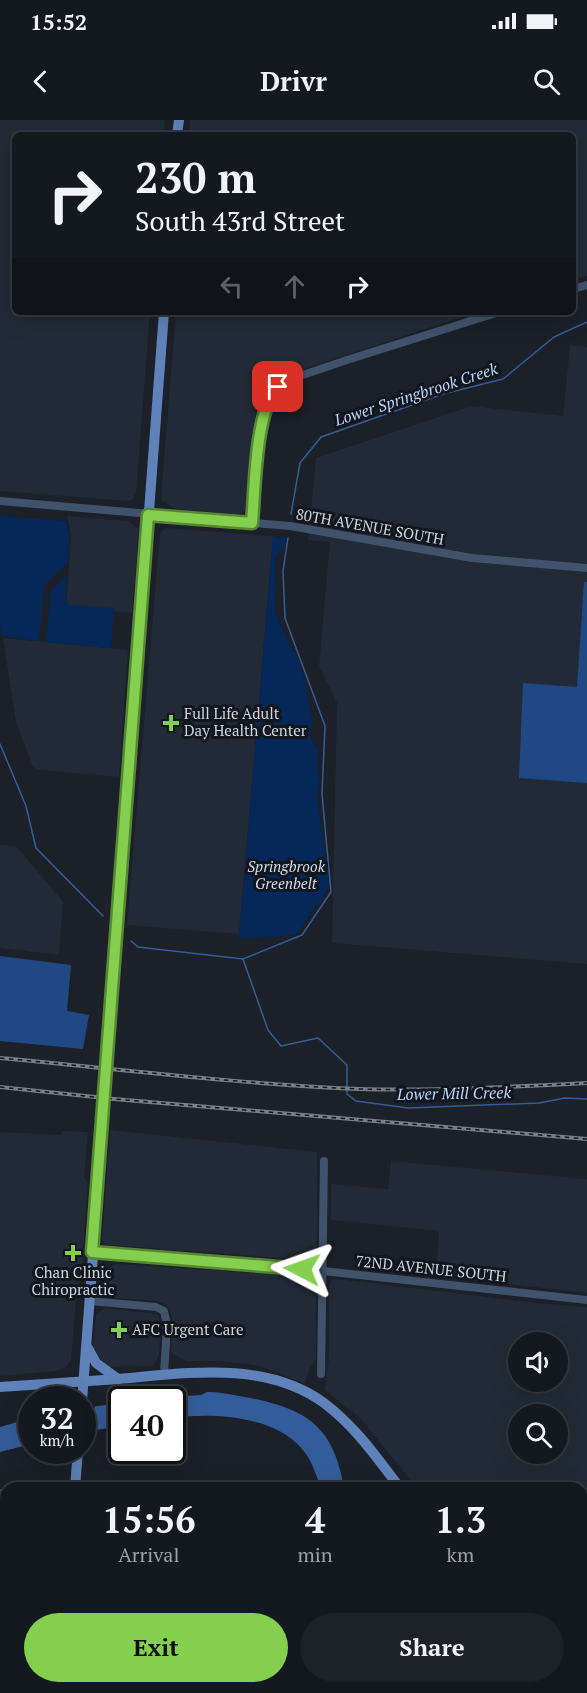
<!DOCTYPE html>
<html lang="en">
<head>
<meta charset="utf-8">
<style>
  body { margin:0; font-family:"PT Serif",serif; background:#1d2128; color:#f1f3f6; height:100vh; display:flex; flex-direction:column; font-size:22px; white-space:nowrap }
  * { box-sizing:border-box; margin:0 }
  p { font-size:20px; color:#9da0a4 }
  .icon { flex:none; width:33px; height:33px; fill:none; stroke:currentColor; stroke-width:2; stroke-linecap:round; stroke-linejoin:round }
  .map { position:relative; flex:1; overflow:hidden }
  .side { position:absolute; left:0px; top:1362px; width:588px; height:212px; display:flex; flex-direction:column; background:#14181f; border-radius:18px 18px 0 0; box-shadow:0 6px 24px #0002,0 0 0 2px #33373d }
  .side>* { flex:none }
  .top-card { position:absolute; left:12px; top:12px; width:564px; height:183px; border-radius:9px; box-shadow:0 6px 24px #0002,0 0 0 2px #33373d; background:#14181f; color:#f1f3f6; overflow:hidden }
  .buttons { position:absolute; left:508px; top:1212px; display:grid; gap:12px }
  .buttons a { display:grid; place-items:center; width:60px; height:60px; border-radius:50%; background:#14181f; box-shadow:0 6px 24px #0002,0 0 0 2px #33373d; font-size:30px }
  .speed { position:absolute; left:18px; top:1266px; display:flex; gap:12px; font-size:30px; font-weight:700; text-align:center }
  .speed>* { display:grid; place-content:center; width:78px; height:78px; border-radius:50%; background:#14181f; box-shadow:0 6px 24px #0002,0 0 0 2px #33373d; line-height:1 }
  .speed small { font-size:15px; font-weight:400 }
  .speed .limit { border:3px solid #111; border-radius:9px; background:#fff; color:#111 }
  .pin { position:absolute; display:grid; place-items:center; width:51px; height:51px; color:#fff; margin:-26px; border-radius:12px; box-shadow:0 3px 9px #0006 }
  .me { position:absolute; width:66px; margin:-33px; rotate:274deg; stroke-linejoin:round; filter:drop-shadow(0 0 4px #0008) }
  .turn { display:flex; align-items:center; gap:21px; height:126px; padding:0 24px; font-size:27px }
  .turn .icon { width:78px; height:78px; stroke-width:2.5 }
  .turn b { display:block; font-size:42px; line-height:51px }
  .lanes { display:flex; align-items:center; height:57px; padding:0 24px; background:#0003; justify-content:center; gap:30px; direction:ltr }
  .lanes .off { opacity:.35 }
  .eta { display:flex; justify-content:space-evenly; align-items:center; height:102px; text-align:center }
  .eta b { font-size:36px; font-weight:700; line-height:42px }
  .action { display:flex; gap:12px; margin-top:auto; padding:12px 24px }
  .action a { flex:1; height:69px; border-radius:36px; background:#84cf4d; color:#111; font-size:24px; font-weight:700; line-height:69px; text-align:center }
  .action a+a { background:#1d2128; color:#f1f3f6 }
  .status { display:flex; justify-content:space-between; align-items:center; height:42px; padding:0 30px; background:#14181f; direction:ltr }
  .status svg { height:16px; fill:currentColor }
  header { display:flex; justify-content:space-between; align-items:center; height:78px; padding:0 24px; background:#14181f; font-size:27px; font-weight:700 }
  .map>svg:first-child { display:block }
  .built { fill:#212a36; fill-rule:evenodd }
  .green { fill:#052859 }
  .forest { fill:#204984 }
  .water { fill:#335d9a }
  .pier { fill:#1b2029 }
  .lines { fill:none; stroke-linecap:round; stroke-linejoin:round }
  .stream { stroke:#335d9a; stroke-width:1.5 }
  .minor { stroke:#40526c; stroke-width:8 }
  .major { stroke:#5e82b9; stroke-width:10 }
  .rail-casing { stroke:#7a7f86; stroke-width:4 }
  .rail { stroke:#12171f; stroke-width:1.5; stroke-dasharray:4.5; stroke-linecap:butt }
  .route-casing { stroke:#568732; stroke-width:15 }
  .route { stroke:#84cf4d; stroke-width:10 }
  .poi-dot { fill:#84cf4d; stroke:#12171f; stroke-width:2 }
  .labels { text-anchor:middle; stroke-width:6; stroke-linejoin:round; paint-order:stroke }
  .street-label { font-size:15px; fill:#d1d5db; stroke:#12171f }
  .poi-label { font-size:15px; fill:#d1d5db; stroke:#12171f; text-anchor:start }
  .park-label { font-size:15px; font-style:italic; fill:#d0dcee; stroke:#12171f }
  .water-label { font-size:16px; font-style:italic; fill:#bcd4f7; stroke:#12171f }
</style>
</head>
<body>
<div class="status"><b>15:52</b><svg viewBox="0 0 49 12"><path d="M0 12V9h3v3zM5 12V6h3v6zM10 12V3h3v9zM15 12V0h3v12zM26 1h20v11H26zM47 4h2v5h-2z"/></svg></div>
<header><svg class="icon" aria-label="back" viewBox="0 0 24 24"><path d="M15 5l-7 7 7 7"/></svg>Drivr<svg class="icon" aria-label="search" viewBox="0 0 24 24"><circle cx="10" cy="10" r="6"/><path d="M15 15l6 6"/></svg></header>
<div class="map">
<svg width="587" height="1573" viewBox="0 0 587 1573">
  <rect width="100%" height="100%" fill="#1b2029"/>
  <!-- built -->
  <g class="built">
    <path d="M0,0h165l-1,15h-149v177h135l-14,181 -3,6 -4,2 -129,-10z"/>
    <path d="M190,0h397v156l-14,4v-145h-384z"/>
    <path d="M176,192h301l-188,62 -14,10 -18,26 -9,94 -4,8 -7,2 -62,-5 -13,-9 -1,-4z"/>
    <path d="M570,225l17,2v617l-255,-21 5,-240 -18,-37 11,-124 -22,-2 8,-82 155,-52 92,10z"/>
    <path d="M67,396l61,5 11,8 -7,84 -66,-6 5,-73z"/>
    <path d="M165,408l108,8 -34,398 -112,-9 33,-392z"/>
    <path d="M3,518l125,12 -9,127 -79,-7 -7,-3 -17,-45z"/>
    <path d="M0,725l16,1 47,56 -4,53 -59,-7z"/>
    <path d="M110,1010l207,22v97l-2,5 -8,6 -197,-15 -6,-2 -2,-5z"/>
    <path d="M62,1011l26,1 -4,45 4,5 -7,97 -4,8 -6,73 -5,7 -9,4 -57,5v-244l61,3z"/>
    <path d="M391,1041l196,18v114l-151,-17 3,-45 -108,-11v-36l57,5z"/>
    <path d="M119,1144l194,13 3,5v76l-7,12 -4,14 -31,-13 -19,-6 -36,-4h-32l-12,-6 -4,-4 1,-34 -5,-12 -10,-4 -42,-3 -9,-7 -2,-7 2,-11 7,-8z"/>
    <path d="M337,1159l199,24 51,4v248l-5,-2v-65h-165l-56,-69 -36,-29 4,-33v-72l3,-5zM519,1222h39v40h-39zM519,1294h39v40h-39z"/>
    <path d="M105,1188l52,6 4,8 -2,34 -5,8 -4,2 -42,1 -5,-2 -10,-15 3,-36z"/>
    <path d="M0,1378l6,3v187h10l-5,5h-11z"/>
    <path d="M582,1456l5,2v115h-437l8,-5h424z"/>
  </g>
  <!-- green -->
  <g class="green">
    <path d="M0,396l66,5 3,13 -1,28 -21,20 -3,6 -5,53 -37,-5 -2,-12z"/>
    <path d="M273,417l13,1 -2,8 -9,12 1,31 -2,19 11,28 14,25 8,27 2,19 4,14 -4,14 9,15 -1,16 3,15 -3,16 12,86 -5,14 -14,17 -13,21 -58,4z"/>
    <path d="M67,455l-1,26 3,4 45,3 -3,40 -65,-6 5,-51z"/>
  </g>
  <!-- forest -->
  <g class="forest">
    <path d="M584,462h3v201l-68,-5 4,-95 54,4z"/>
    <path d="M0,836l71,9 -4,46 22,4 -6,34 -83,-8z"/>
  </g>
  <!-- water -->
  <g class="water">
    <path d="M207,1272c12,0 21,2 32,4 62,11 94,25 105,92h-23c-5,-13 -9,-27 -18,-38 -27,-34 -90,-38 -130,-32l-1,-18 -26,-1 55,-4z"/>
    <path d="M121,1283v23l-38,6v-24z"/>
    <path d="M31,1298v26l-31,8v-25z"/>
    <path d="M74,1568h43l-10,5h-42z"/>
  </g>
  <!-- pier -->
  <path class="pier" d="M95,1284l-2,29 -11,2v-30z"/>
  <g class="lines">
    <!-- stream -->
    <g class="stream">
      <path d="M291,394l9,-51 21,-26 122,-43 60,-15 51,-42 33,-15"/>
      <path d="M0,624l26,62 10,42 67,68"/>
      <path d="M131,821l7,6 105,12 59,-24 29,-43 -9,-98 3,-68 -40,-108 -2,-47 5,-33"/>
      <path d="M243,839l25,71 13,16 37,-8 29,27v29l9,7 52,7 131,-5 26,-5 22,1"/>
    </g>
    <!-- minor -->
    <g class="minor">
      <path d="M573,169l14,-4"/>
      <path d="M0,381l290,25 182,32 115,10"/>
      <path d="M252,403l9,-101 8,-24 9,-11 10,-7 59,-20 152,-48"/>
      <path d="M92,1132l231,19 264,29"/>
      <path d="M90,1181l66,6 8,4 3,14 -3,49"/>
      <path d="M321,1254l3,-213"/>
      <path d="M0,1373l6,1"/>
      <path d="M582,1481l5,-17"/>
      <path d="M582,1520l5,-18"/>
      <path d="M582,1546l5,1"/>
      <path d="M331,1573l2,-5"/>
      <path d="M557,1573l1,-5"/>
      <path d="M568,1573l1,-5"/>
    </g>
    <!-- major -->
    <g class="major">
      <path d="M177,15l2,-15"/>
      <path d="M88,1228l8,15 22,16"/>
      <path d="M0,1267c40,-3 79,-5 119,-8 68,-6 146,-19 205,24 31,23 53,55 76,85"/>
      <path d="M82,1281l82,-1089"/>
      <path d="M75,1368l3,-38"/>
      <path d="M582,1444l5,1"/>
      <path d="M28,1573l5,-5"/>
    </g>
    <defs>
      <g id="rail">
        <path d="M0,938c119,11 239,26 359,31 76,2 152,-2 228,-6"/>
        <path d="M0,967l114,12 473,40"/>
      </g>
    </defs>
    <!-- rail casing -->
    <use href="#rail" class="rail-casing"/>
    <!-- rail -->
    <use href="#rail" class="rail"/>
  </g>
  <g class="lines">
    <defs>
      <path id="route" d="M278,267c-23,22 -23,103 -26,136l-104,-8 -56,737 210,17"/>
    </defs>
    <!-- route casing -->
    <use href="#route" class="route-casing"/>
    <!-- route -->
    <use href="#route" class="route"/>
  </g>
  <!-- markers -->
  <g class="poi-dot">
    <path d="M168 594h6v6h6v6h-6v6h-6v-6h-6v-6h6z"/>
    <path d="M70 1124h6v6h6v6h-6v6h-6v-6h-6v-6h6z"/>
    <path d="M116 1201h6v6h6v6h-6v6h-6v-6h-6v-6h6z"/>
  </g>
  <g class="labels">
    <!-- street labels -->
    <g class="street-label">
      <text transform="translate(370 407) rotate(10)" y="5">80TH AVENUE SOUTH</text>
      <text transform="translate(431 1149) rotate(6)" y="5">72ND AVENUE SOUTH</text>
    </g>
    <!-- poi labels -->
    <g class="poi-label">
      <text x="184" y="599">Full Life Adult<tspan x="184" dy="17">Day Health Center</tspan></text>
      <text x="73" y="1158" text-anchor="middle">Chan Clinic<tspan x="73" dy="17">Chiropractic</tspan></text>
      <text x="132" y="1215">AFC Urgent Care</text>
    </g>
    <!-- park labels -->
    <g class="park-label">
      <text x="286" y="752">Springbrook<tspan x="286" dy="17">Greenbelt</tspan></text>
    </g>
    <!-- water labels -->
    <g class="water-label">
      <text transform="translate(416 274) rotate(-18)" y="6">Lower Springbrook Creek</text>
      <text transform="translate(454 973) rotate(-1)" y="6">Lower Mill Creek</text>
    </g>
  </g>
</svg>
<div class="buttons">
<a><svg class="icon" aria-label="sound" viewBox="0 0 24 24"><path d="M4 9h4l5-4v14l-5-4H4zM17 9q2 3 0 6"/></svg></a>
<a><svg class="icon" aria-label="search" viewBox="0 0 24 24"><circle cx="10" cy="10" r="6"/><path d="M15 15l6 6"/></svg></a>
</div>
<div class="speed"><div>32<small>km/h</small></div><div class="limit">40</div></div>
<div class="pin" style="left:278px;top:267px;background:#d93025"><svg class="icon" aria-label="arrive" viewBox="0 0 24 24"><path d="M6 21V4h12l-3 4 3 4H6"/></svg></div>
<svg class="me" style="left:302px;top:1149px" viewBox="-20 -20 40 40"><path d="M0-17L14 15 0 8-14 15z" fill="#84cf4d" stroke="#fff" stroke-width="4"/></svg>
<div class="top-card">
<div class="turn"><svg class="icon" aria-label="right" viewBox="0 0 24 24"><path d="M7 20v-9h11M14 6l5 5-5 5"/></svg><div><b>230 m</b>South 43rd Street</div></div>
<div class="lanes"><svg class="icon off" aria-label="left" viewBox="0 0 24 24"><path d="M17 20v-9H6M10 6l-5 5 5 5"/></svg><svg class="icon off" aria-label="ahead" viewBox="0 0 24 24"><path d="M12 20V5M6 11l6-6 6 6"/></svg><svg class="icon" aria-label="right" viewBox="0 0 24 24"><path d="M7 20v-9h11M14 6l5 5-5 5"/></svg></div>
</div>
<section class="side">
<div class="eta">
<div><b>15:56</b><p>Arrival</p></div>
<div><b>4</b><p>min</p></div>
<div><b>1.3</b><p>km</p></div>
</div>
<div class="action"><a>Exit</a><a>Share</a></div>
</section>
</div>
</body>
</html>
